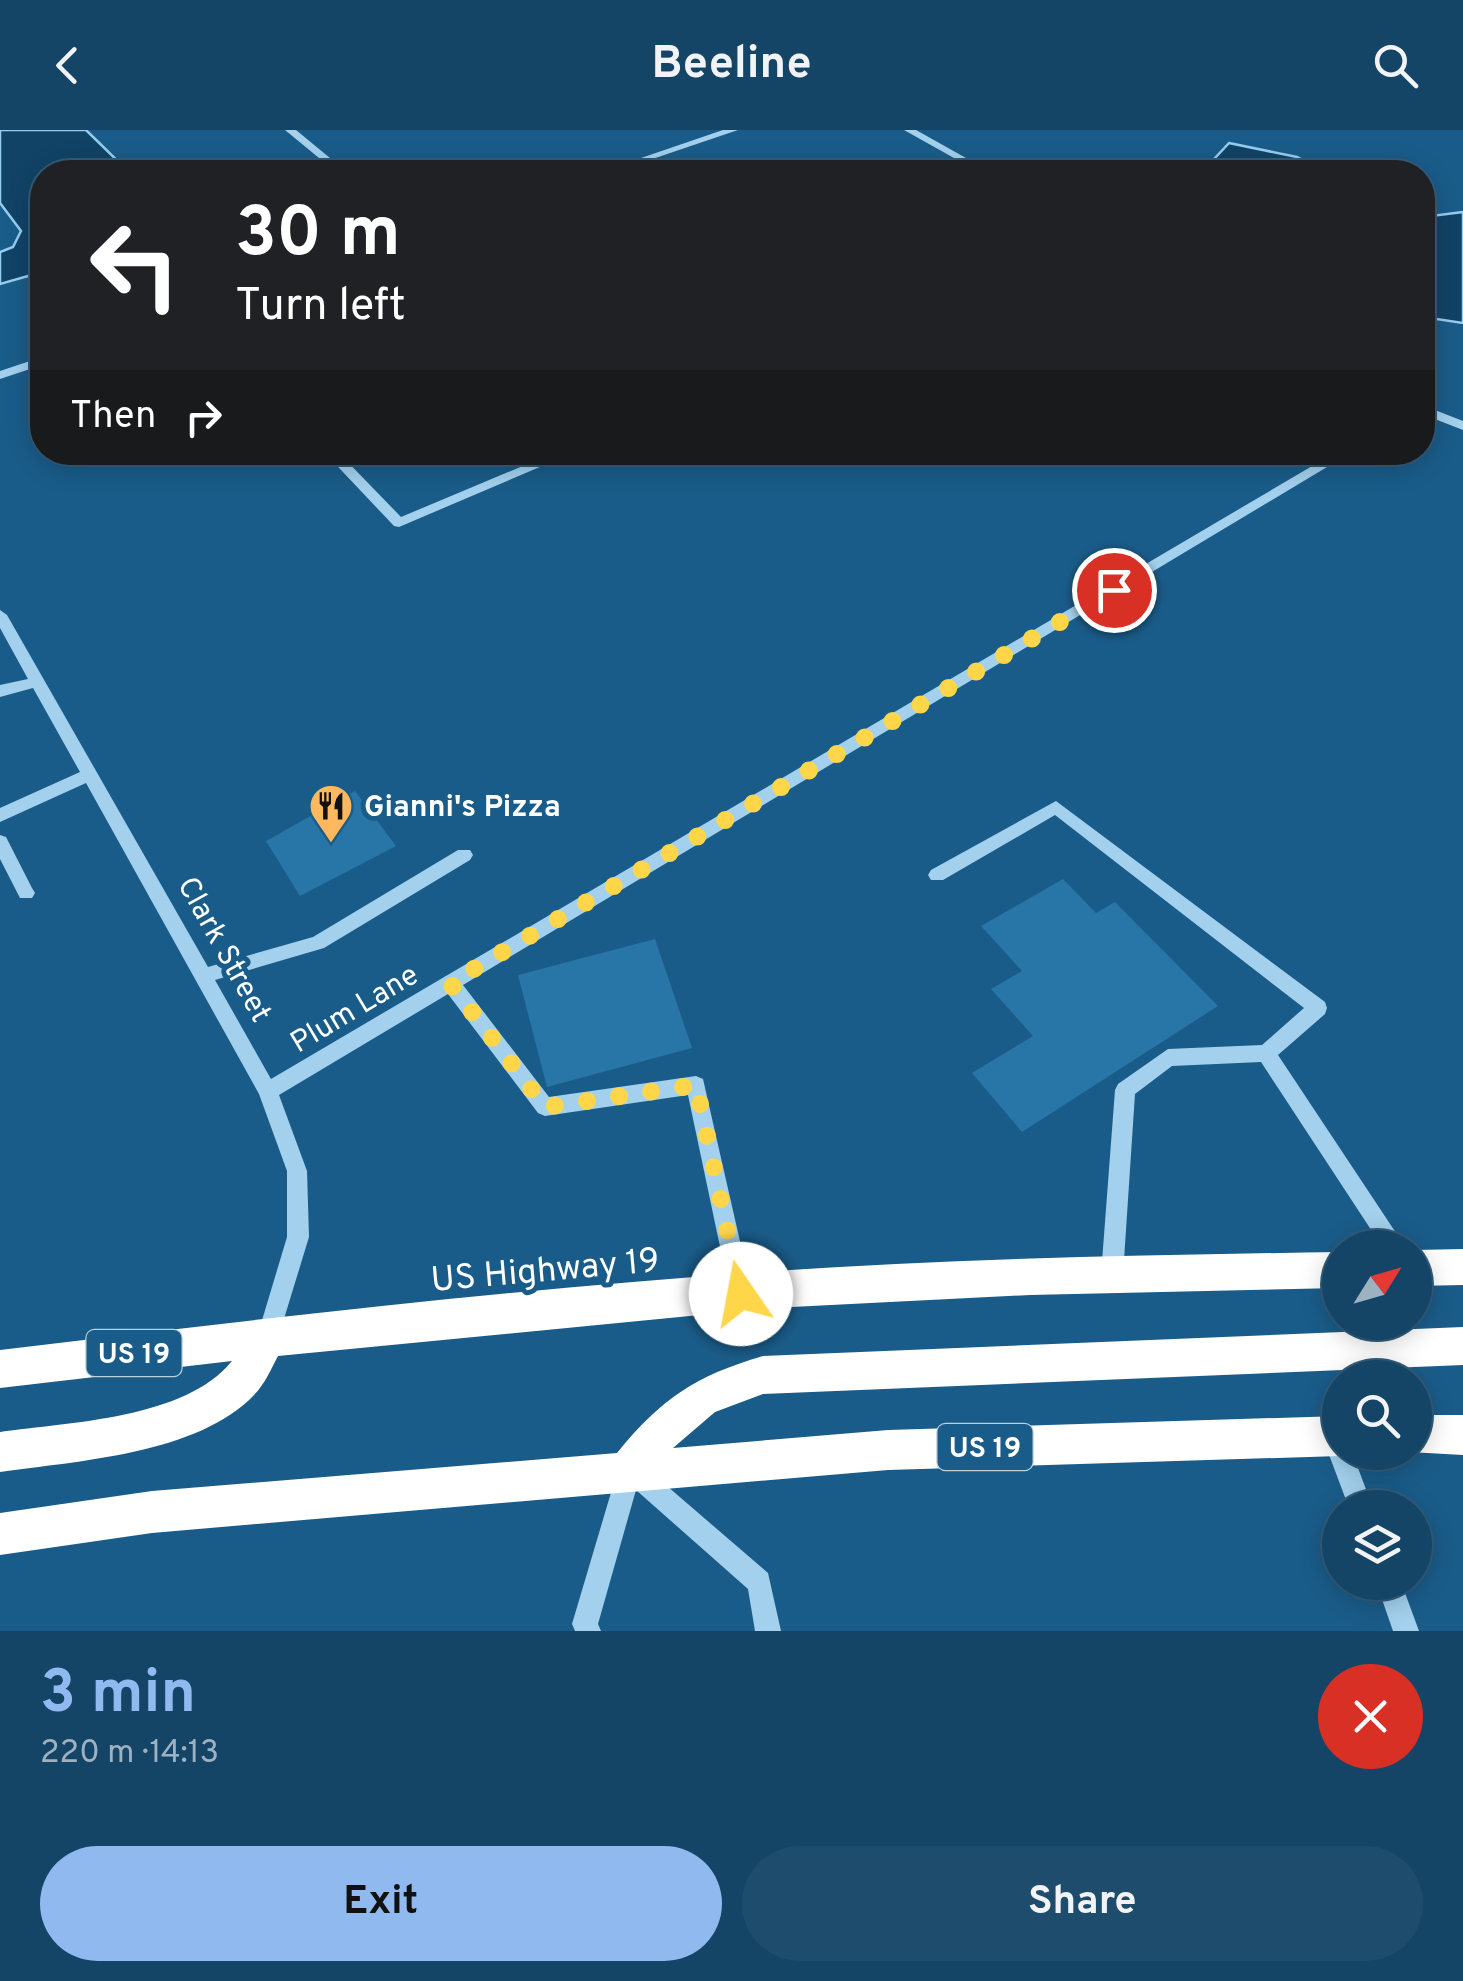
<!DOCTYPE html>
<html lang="en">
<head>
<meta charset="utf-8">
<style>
  body { margin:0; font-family:Overpass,sans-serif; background:#1d4c6d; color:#f1f3f6; height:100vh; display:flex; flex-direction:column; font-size:38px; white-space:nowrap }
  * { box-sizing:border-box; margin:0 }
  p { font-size:32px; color:#9db1c0 }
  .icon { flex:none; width:55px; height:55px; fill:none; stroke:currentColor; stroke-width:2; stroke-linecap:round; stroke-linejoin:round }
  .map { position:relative; height:1501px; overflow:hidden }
  .panel { display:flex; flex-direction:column; background:#144567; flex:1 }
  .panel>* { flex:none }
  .guide { position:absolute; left:30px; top:30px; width:1405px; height:305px; border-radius:40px; box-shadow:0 5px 25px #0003,0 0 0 2px #335d7b; background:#202124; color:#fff; overflow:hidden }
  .needle { width:65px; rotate:53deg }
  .fabs { position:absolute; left:1322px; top:1100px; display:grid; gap:20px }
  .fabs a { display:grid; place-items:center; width:110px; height:110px; border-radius:50%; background:#144567; box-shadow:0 5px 25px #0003,0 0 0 2px #335d7b; font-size:50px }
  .pin { position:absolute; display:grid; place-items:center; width:85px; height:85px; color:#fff; margin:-42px; border:5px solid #fff; border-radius:50%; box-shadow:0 2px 10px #0007 }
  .me { position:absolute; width:110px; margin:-55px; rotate:348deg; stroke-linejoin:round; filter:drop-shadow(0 0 8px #0008) }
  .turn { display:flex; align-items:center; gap:35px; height:210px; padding:0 40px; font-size:45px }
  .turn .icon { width:130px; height:130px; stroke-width:2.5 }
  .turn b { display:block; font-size:70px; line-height:85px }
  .then { display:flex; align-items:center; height:95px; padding:0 40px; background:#0003; gap:20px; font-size:38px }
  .round { display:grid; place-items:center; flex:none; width:105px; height:105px; border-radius:52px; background:#1d4c6d }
  .head { display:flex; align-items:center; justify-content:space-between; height:170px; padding:0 40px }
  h1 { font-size:60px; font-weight:700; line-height:75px; color:#90b9f0 }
  .primary-button { display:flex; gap:20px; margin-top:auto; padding:20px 40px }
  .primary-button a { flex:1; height:115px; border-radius:60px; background:#90b9f0; color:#111; font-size:40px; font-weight:700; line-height:115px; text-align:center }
  .primary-button a+a { background:#1d4c6d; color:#f1f3f6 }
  header { display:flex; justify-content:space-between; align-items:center; height:130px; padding:0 40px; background:#144567; font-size:45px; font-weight:700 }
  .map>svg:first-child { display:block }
  .water { fill:#114367; stroke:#95cdef; stroke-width:2.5 }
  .building { fill:#2875a7 }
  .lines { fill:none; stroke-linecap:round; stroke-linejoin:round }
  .minor { fill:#a3d0ed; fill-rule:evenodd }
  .highway { fill:#fff; fill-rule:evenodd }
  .route { stroke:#ffd54a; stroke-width:18; stroke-dasharray:0 32.4 }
  .labels { text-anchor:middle; stroke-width:10; stroke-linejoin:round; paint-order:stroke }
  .shield { fill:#1a5c89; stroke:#bacedc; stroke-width:2.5 }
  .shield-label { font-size:28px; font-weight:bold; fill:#fff }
  .poi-label { font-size:30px; font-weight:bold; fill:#fff; stroke:#1a5c89; text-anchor:start }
  .street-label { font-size:30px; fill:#fff; stroke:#1a5c89 }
  .near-street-label { font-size:35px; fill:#fff; stroke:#1a5c89 }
</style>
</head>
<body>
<header><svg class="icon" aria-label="back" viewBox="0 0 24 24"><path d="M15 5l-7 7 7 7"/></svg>Beeline<svg class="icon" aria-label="search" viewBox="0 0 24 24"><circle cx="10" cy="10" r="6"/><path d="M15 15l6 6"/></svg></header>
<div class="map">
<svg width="1463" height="1501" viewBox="0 0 1463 1501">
  <rect width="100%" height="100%" fill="#1a5c89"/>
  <!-- water -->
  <g class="water">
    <path d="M0,0h86l43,42h-87v100l-42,12v-32l13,-5 8,-16 -21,-28z"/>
    <path d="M1229,13l68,14 27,15h-122z"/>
    <path d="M1463,82v111l-40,-6v-100z"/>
  </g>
  <!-- building -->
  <g class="building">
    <path d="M355,661l41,55 -96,50 -34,-55z"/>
    <path d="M1063,749l33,34 19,-11 103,104 -196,126 -50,-59 61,-37 -42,-47 31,-18 -41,-45z"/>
    <path d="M655,809l37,109 -145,39 -29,-112z"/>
  </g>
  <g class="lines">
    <!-- minor -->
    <g class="minor">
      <path d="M285,0h11l51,42h-11z"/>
      <path d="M723,0h15l-124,42h-14z"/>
      <path d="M904,0h12l75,42h-12z"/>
      <path d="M42,227v8l-42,14v-8z"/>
      <path d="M1422,275l41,16v9l-41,-16z"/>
      <path d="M324,322h14l63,65 155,-65h19l-176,75 -5,-1z"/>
      <path d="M1336,322h16l-889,533 86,112 147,-21 7,3 49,215 -3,8 -8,3 -8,-3 -3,-8 -42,-199 -143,21 -7,-3 -90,-119 -169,101 28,76 2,66 -33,108 -8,3 -8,-3 -3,-8 30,-100v-66l-28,-77 -173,-311 -86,39v-14l80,-36 -47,-84 -33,9v-12l28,-6 -28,-51v-18l7,5 201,352 105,-30 145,-87h12l3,5 -3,5 -146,88 -109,32 56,99z"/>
      <path d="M1056,671l269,201 2,6 -2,6 -47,41 128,193h-23l-122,-186 -89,4 -37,28 -12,181 -3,8 -8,3 -8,-3 -3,-8 14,-185 3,-6 50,-35 94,-4 42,-37 -249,-193 -112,65h-12l-3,-5 3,-5z"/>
      <path d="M0,705l6,2 26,51 3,5 -3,5h-12l-20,-39z"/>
      <path d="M1340,1310v12h12l21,56h-24l-21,-56 4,-8z"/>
      <path d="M630,1327l8,4 130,112 13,58h-26l-7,-42 -112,-99 -38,134 3,7h-26l-3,-7 46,-155 4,-8z"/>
      <path d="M1376,1452h25l18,49h-26z"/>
    </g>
    <!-- highway -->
    <g class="highway">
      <path d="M1463,1119v36l-48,1v-36z"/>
      <path d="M1340,1122v36l-310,7 -258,13 -494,48c-7,13 -13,28 -24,39 -56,59 -177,66 -254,77v-40c70,-10 185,-13 232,-71l-232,27v-38c257,-31 515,-61 774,-79 188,-13 377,-16 566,-19z"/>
      <path d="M1463,1197v38l-700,29 -48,18 -42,36 215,-18 452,-14v36h8l-8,4 -452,14 -736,63 -152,22v-42l152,-22 465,-38c45,-55 78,-77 146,-97z"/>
      <path d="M1415,1285h48v40l-54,-3h6z"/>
    </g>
  </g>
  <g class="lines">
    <!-- route -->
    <path class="route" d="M741,1164l-45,-209 -151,22 -95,-124 664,-393"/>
  </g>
  <!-- icons -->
  <defs>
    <symbol id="restaurant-pin" viewBox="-11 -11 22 30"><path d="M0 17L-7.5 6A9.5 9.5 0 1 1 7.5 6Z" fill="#ffb85e" stroke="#1a5c89"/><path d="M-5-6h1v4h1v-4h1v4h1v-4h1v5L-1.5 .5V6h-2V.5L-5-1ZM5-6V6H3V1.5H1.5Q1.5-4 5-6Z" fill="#111"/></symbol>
  </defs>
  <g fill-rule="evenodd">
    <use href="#restaurant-pin" x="306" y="651" width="50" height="68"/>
  </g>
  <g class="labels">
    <!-- shield labels -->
    <g class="shield">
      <rect x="86.5" y="1200" width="95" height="46" rx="8"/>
      <rect x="937.5" y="1294" width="95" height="46" rx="8"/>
    </g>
    <g class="shield-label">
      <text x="134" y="1233">US 19</text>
      <text x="985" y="1327">US 19</text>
    </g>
    <!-- poi labels -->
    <g class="poi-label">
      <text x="364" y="686">Gianni's Pizza</text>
    </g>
    <!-- street labels -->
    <g class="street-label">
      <text transform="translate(225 819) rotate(61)" y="10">Clark Street</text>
      <text transform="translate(354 878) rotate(-31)" y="10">Plum Lane</text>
    </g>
    <!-- near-street labels -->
    <g class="near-street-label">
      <text transform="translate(545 1139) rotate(-5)" y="12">US Highway 19</text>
    </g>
  </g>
</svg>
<div class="fabs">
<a><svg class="needle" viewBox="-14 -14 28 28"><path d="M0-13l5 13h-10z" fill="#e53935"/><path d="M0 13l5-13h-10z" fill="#9db1c0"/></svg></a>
<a><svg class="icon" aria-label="search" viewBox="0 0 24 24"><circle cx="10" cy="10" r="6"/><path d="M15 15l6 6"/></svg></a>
<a><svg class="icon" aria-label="layers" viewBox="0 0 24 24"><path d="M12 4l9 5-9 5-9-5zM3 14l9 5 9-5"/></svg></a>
</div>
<div class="pin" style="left:1114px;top:460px;background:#d93025"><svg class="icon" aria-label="arrive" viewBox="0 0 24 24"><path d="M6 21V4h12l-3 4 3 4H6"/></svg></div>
<svg class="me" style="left:741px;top:1164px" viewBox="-20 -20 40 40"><circle r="19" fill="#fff"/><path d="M0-13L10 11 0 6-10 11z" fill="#ffd54a"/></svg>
<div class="guide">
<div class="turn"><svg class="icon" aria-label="left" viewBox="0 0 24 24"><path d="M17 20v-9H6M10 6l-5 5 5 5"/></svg><div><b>30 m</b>Turn left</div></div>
<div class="then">Then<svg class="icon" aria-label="right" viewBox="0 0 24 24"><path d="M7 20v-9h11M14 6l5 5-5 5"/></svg></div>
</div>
</div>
<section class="panel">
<div class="head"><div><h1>3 min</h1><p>220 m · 14:13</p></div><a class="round" style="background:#d93025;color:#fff"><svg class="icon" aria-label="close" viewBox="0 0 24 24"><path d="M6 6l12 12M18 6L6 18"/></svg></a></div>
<div class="primary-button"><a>Exit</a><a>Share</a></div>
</section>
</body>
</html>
